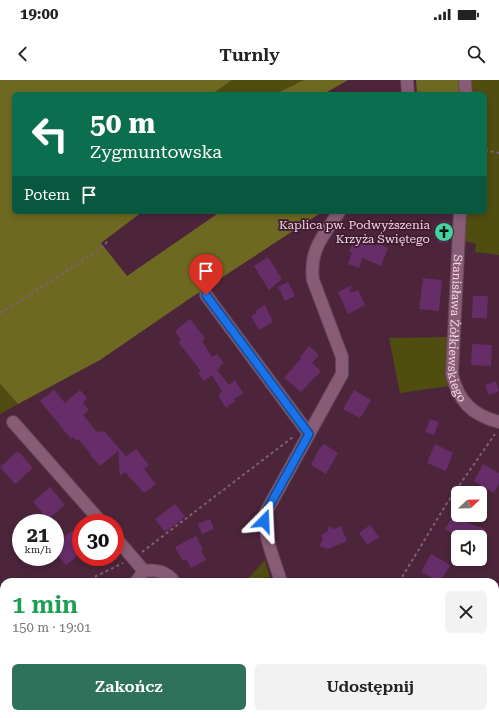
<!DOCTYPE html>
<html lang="pl">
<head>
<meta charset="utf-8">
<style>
  body { margin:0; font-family:"Roboto Serif",serif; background:#f2f2f2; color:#222; height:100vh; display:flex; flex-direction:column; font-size:15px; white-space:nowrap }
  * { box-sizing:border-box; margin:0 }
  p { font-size:13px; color:#767676 }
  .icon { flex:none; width:22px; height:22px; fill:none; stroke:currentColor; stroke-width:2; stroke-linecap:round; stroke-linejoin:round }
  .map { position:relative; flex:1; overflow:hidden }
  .side { position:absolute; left:0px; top:498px; width:499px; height:140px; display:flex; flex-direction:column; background:#fff; border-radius:12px 12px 0 0; box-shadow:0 2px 6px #0003 }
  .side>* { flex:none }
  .banner { position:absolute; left:12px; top:12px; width:475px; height:122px; border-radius:6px; box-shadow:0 2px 6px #0003; background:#0b6e4f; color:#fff; overflow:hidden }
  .needle { width:26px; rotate:68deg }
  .buttons { position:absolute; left:451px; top:406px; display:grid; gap:8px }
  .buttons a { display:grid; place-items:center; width:36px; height:36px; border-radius:6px; background:#fff; box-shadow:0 2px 6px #0003; font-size:20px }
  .speed { position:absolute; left:12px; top:434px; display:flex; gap:8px; font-size:20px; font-weight:700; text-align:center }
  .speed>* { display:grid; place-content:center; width:52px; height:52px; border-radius:50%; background:#fff; box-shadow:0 2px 6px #0003; line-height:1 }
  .speed small { font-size:10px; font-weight:400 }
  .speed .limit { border:6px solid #d22; background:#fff; color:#111 }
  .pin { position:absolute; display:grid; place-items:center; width:34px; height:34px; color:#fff; margin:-41px -17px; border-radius:50% 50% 50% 0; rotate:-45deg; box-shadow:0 0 4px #0007 }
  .pin .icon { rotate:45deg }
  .me { position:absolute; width:44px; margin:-22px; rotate:21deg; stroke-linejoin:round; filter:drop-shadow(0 0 3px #0008) }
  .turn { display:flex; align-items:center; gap:14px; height:84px; padding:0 12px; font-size:18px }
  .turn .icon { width:52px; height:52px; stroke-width:2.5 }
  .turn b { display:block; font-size:28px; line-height:34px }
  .then { display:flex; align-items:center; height:38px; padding:0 12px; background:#0003; gap:8px; font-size:15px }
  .round { display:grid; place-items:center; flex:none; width:42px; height:42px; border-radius:6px; background:#f2f2f2 }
  .summary { display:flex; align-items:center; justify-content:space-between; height:68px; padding:0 12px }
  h1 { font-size:24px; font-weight:600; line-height:30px; color:#1e9e55 }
  .action { display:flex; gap:8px; margin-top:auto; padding:8px 12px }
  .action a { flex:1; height:46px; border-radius:6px; background:#2f725c; color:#fff; font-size:16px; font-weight:600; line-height:46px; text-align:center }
  .action a+a { background:#f2f2f2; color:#222 }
  .status { display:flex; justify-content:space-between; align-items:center; height:28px; padding:0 20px; background:#fff; direction:ltr }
  .status svg { height:11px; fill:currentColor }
  header { display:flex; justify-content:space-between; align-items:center; height:52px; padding:0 12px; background:#fff; font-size:18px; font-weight:600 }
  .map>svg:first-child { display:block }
  .green { fill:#504d11 }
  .forest { fill:#6e6921 }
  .building { fill:#672d69 }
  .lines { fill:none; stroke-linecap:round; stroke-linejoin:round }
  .minor-casing { stroke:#664559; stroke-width:14 }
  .path { stroke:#815f72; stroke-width:2; stroke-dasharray:3 3; stroke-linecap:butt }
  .minor { stroke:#885c74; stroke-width:12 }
  .route-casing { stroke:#114b97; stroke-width:10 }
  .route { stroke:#1a73e8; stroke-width:7 }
  .labels { text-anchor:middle; stroke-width:3.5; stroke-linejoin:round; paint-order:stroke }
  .poi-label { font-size:12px; fill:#f1d8e5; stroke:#411b31; text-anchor:end }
  .street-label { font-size:12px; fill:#f1d8e5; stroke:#411b31 }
</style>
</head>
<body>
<div class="status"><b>19:00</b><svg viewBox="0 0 49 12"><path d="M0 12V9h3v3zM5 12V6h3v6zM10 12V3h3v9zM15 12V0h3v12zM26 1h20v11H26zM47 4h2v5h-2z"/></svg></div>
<header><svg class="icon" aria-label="back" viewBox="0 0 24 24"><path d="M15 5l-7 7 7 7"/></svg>Turnly<svg class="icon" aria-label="search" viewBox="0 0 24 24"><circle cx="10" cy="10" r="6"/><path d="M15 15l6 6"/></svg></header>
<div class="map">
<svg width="499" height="638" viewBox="0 0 499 638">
  <rect width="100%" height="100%" fill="#4c253b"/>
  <!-- green -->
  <g class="green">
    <path d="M232,0h72l-29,14h-63z"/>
    <path d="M470,0h29v175l-24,-3 1,-8 -12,-3 1,-29h20v-118h-14z"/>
    <path d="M448,257l1,49 -49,7 -11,-55z"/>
    <path d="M0,304l18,20 -18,10z"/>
    <path d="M265,480l6,22h-26z"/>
  </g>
  <!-- forest -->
  <g class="forest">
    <path d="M0,0h232l-20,14h-198v118h128l-41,31 26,33 93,-64h102l-130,85 -92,63 -82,44 -18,-20z"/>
    <path d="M304,0h44l-21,12 1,2h-53z"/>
    <path d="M416,0h46l2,14h-47z"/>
  </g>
  <!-- building -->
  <g class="building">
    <path d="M441,141l9,1 -2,21 -10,-1z"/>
    <path d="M355,157l20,9 2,-3 11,5 -7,18 -19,-8 -3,10 -11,-4 4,-11 -3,-1z"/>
    <path d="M268,177l14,22 -13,11 -15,-24z"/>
    <path d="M423,198l19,2 -3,31 -20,-2z"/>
    <path d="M288,202l7,14 -10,5 -7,-14z"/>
    <path d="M352,205l-3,8 9,-3 7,15 -17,9 -10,-22z"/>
    <path d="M473,216h15l-1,22h-15z"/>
    <path d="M265,225l8,17 -14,8 -8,-14 6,-3 -1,-3z"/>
    <path d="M190,239l15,19 -3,3 10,16 5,-3 7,9 -5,4 1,1 -3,2 12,15 6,-5 8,13 -9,6 1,2 -9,7 -8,-13 4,-3 -10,-17 -8,6 -6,-8 3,-2 -23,-29 3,-2 -6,-9z"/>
    <path d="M472,264l20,1 -1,21 -20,-1z"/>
    <path d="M309,266l10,9 -7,8 9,8 -20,21 -17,-14 17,-20 -1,-1z"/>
    <path d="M496,301l3,10 -10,4 -4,-10z"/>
    <path d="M54,310l11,13 15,-13 7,8 -4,5 6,7 -6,5 15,18 3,-3 1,2 2,-1 22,25 10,-7 13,16 -5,4 12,15 -12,9 -19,-21 -5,4 -2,-25 -18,15 -10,-11 1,-1 -13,-15 -2,2 -3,-4 -2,2 -31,-38z"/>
    <path d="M354,310l17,10 -11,18 -17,-9z"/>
    <path d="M430,339l9,3 -5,13 -9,-3z"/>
    <path d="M324,364l14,9 -12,21 -15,-9 8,-16z"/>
    <path d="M435,364l18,9 -7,18 -19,-8z"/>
    <path d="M18,371l15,17 -18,16 -15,-17z"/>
    <path d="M483,384l16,9v10l-5,10 -20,-12z"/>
    <path d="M50,407l15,18 -17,14 -15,-17z"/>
    <path d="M175,424l10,13 -20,15 -10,-13z"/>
    <path d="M454,435h19l-5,8 17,6 -3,8h-23l-14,-8z"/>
    <path d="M210,439l4,10 -12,5 -4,-10z"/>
    <path d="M370,445l9,12 -12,8 -8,-12z"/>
    <path d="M329,446l5,3 7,-3 6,15 -19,8 -9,-3 4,-7 -2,-4 6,-3z"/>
    <path d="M72,451l2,1 7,9v12l-15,12 -11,-13v-6l10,-8 -1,-1z"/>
    <path d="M196,456l7,14 -2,1 5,9 -15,8 -5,-9 -3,2 -8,-14z"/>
    <path d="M431,474l19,11 -10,17 -19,-10z"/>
  </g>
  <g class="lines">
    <defs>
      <g id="minor">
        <path d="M407,0l1,14"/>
        <path d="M465,0l1,14"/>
        <path id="s1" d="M460,132l-8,162c6,27 20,41 47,48"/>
        <path d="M206,215l103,139"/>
        <path d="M13,342l89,101"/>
        <path d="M115,457l29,34"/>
        <path d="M136,502l8,-11c11,-2 24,1 30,11"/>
        <path d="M281,502c-6,-21 -19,-48 -15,-70l76,-138v-17l-29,-77c-4,-30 10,-44 26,-68"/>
        <path d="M495,617l4,-3"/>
        <path d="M263,634l8,4"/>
        <path d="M116,638v-4"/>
        <path d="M294,638l7,-4"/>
        <path d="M461,638l7,-4"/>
      </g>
    </defs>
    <!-- minor casing -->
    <use href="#minor" class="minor-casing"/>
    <!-- path -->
    <g class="path">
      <path d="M485,70l14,3"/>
      <path d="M0,233l12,-7 84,-54 12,-11"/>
      <path d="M142,472l151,-115"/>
      <path d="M84,502l39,-19"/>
      <path d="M399,502l48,-79 48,-69"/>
      <path d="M0,545l4,-2"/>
      <path d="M320,638l2,-4"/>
    </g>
    <!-- minor -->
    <use href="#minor" class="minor"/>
  </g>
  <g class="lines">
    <defs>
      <path id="route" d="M206,215l103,139 -43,78 -2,9"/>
    </defs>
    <!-- route casing -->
    <use href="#route" class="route-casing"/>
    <!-- route -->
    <use href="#route" class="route"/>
  </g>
  <!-- icons -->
  <defs>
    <symbol id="church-disc" viewBox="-11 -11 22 22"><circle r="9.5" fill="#3fd4a2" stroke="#411b31"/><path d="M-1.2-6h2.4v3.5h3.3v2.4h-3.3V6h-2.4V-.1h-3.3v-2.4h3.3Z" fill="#111"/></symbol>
  </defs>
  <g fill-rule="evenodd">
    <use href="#church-disc" x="433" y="141" width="22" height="22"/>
  </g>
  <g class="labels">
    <!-- poi labels -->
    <g class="poi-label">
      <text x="430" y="149">Kaplica pw. Podwyższenia<tspan x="430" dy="14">Krzyża Świętego</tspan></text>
    </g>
    <!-- street labels -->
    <g class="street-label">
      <text dy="4" stroke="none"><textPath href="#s1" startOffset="117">Stanisława Żółkiewskiego</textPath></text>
    </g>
  </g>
</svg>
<div class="buttons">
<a><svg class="needle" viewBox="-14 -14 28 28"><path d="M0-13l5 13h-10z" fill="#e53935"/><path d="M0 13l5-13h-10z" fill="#767676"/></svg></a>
<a><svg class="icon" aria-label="sound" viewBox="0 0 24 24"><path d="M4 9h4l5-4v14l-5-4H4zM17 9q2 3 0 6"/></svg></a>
</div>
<div class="speed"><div>21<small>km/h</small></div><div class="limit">30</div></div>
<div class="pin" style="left:206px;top:215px;background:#d93025"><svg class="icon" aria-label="arrive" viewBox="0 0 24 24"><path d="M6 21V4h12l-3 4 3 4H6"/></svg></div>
<svg class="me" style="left:264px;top:441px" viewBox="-20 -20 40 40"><path d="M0-17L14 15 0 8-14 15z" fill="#1a73e8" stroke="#fff" stroke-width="4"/></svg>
<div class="banner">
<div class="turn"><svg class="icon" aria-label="left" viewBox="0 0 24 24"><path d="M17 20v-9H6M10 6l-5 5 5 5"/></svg><div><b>50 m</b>Zygmuntowska</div></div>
<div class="then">Potem<svg class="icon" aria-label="arrive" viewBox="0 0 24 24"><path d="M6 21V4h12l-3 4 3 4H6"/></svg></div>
</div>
<section class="side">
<div class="summary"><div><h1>1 min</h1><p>150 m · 19:01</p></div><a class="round"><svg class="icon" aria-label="close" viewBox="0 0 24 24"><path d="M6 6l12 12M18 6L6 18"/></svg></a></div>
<div class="action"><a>Zakończ</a><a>Udostępnij</a></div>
</section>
</div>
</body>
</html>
